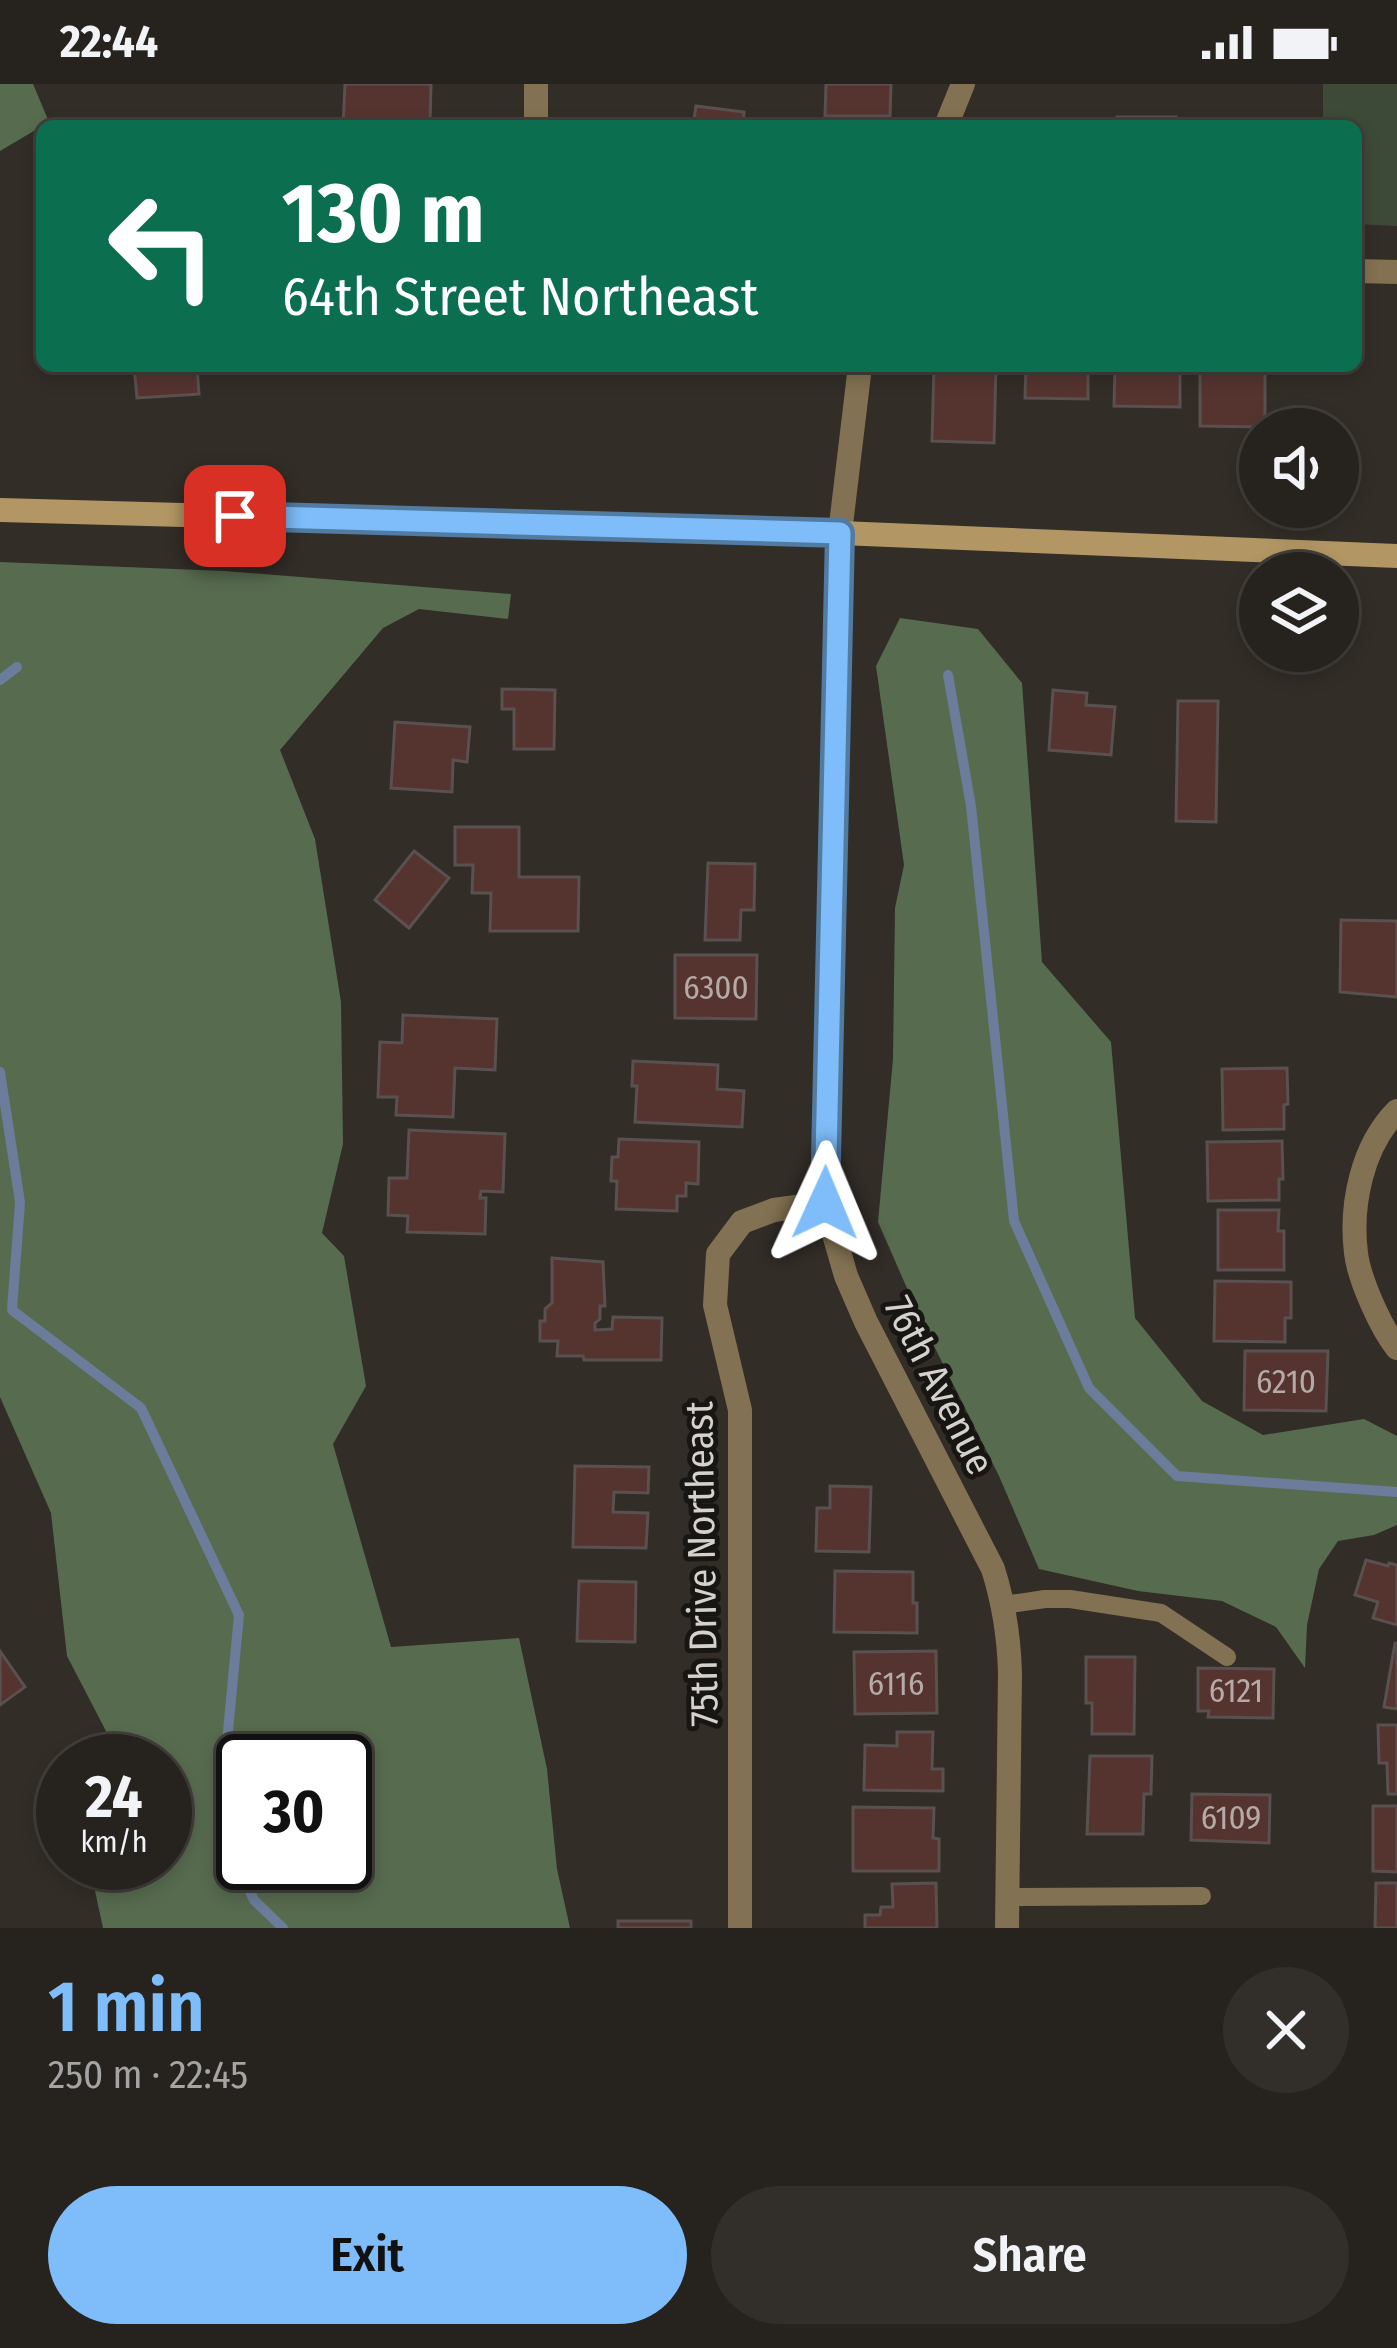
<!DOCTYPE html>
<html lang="en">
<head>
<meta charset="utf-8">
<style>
  body { margin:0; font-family:"Fira Sans Condensed",sans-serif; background:#322f2a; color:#f1f3f6; height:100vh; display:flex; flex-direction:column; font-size:45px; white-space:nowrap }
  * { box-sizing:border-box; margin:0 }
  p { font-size:39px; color:#a4a4a4 }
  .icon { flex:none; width:66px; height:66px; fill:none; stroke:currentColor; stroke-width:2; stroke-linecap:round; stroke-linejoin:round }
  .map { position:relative; height:1844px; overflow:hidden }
  .side { display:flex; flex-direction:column; background:#26221d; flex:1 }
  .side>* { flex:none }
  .top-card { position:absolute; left:36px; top:36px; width:1326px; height:252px; border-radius:18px; box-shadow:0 6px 18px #0003,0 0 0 3px #423f3b; background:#0b6e4f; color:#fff; overflow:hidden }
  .tools { position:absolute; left:1239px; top:324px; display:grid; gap:24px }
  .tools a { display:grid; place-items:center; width:120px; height:120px; border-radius:50%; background:#26221d; box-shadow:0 6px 18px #0003,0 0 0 3px #423f3b; font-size:60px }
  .speed { position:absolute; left:36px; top:1650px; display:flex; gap:24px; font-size:60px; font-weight:700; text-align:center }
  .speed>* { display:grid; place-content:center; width:156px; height:156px; border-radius:50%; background:#26221d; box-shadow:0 6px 18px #0003,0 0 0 3px #423f3b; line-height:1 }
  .speed small { font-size:30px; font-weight:400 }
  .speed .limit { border:6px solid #111; border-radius:18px; background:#fff; color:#111 }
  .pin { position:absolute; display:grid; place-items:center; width:102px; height:102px; color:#fff; margin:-51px; border-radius:24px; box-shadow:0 6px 18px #0006 }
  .me { position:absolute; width:132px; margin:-66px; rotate:1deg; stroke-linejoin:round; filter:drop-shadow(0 0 9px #0008) }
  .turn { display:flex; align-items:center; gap:42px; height:252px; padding:0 48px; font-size:54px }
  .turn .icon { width:156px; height:156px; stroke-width:2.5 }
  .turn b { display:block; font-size:84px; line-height:102px }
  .round { display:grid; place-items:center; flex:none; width:126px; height:126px; border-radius:63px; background:#322f2a }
  .head { display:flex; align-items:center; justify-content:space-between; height:204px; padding:0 48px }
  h1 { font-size:72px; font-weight:600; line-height:90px; color:#7ebdf9 }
  .button { display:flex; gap:24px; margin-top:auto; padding:24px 48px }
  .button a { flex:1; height:138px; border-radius:72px; background:#7ebdf9; color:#111; font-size:48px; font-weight:600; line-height:138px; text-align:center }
  .button a+a { background:#322f2a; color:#f1f3f6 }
  .status { display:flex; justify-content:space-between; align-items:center; height:84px; padding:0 60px; background:#26221d; direction:ltr }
  .status svg { height:33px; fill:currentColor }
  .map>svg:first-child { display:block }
  .green { fill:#3e4a38 }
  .forest { fill:#576b4f; fill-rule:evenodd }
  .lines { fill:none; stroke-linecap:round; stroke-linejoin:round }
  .stream { stroke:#6b7d9a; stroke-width:10 }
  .building { fill:#553430; stroke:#59504f; stroke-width:3 }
  .service { stroke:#827152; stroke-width:18 }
  .minor { stroke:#827152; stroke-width:24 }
  .secondary { stroke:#b29664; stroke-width:24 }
  .route-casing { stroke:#527ba2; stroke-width:30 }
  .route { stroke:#7ebdf9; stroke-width:21 }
  .labels { text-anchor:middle; stroke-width:10; stroke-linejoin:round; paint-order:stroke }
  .number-label { font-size:33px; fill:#b5aaa6 }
  .street-label { font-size:39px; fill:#d5d2ce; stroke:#181613 }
</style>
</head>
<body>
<div class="status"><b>22:44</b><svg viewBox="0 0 49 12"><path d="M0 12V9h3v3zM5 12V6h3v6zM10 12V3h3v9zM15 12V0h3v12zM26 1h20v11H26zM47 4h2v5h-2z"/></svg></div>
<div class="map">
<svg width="1397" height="1844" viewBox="0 0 1397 1844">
  <rect width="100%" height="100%" fill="#322d27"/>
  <!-- green -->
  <path class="green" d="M1323,0h74v142l-41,-2v-98h-33z"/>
  <!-- forest -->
  <g class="forest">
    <path d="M0,0h33l16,38 -49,29z"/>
    <path d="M0,478l225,9 286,23 -3,25 -89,-10 -36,19 -103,122 35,89 26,163 2,142 -21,89 22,23 22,130 -33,58 58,203 128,-9 28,131 10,100 13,59h-467l-14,-65h76v-102h-70l12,-28 -40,-77 -16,-143 -51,-116zM243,1677h102v102h-102z"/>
    <path d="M900,534l78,11 44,54 20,279 69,80 24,276 67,83 61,34 101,-16 33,17v89l-23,10 -36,6 -19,28 -12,56 -2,43 -29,-41 -54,-26 -84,-10 -99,-22 -40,-93 -79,-158 -42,-96 15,-163 2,-151 9,-43 -28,-199z"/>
  </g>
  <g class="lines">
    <!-- stream -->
    <g class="stream">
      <path d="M948,591l23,131 43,415 75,167 88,88 220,16"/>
      <path d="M0,596l17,-13"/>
      <path d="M0,988l20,130 -8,108 129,98 98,207 -20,211 35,74 29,28"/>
    </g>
  </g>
  <!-- building -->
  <g class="building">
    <path d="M345,0h86l-1,42h-87z"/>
    <path d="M826,0h65l-1,32h-65z"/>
    <path d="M696,22l48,6 -1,14h-50z"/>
    <rect x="1117" y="33" width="59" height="9"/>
    <path d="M1029,37l75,1v4h-75z"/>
    <path d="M134,282h63l2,28 -62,4z"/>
    <path d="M934,282h62l-2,77 -62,-2z"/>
    <path d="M1026,282h62v33l-63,-1z"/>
    <path d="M1115,282h65v41l-66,-1z"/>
    <path d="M1200,282h65v61l-65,-1z"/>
    <path d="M502,605l53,1 -1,59h-40v-40h-12z"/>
    <path d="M1053,606l34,3 -1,12 29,2 -4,48 -62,-5z"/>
    <path d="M1178,617h40l-2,121 -40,-1z"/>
    <path d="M395,638l75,5 -3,35 -14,-2 -1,32 -61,-4z"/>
    <path d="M455,743h64v50h60l-1,54h-88l1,-38h-19l1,-28h-18z"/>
    <path d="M414,767l35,27 -40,50 -34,-28z"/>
    <path d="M708,779l47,1 -1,46h-13l-1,30h-35z"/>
    <path d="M1341,836l56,1v76l-57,-5z"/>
    <path d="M675,871h82l-1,64 -81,-1z"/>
    <path d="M403,931l94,4 -2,51 -40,-2 -2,49 -57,-2 1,-18h-19l2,-55 22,1z"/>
    <path d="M633,977l85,4 -1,24 27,2 -2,36 -107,-5 2,-36h-5z"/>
    <path d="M1287,984l1,36 -4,1v24l-61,1 -1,-61z"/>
    <path d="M409,1046l96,4 -2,58 -22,-1 -1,7h6l-1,36 -78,-2 1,-16 -20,-1 1,-37h18z"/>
    <path d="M619,1055l80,3 -1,42 -12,-1v13h-9v15l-61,-2 1,-28h-6l1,-24h6z"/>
    <path d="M1282,1057l1,38h-4v21l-71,1 -1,-59z"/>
    <path d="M1218,1126h61l-1,21h6v39h-66z"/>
    <path d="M552,1174l51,4 2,44h-5v13l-5,4v7l17,-1 1,-12 49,1 -1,42h-77l-1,-4h-26l1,-15h-18v-20h5v-12l7,-6z"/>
    <path d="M1215,1197l76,1v36h-6v24l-71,-1z"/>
    <path d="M1245,1267h83l-2,60 -82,-1z"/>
    <path d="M575,1382l74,1 -1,26 -34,-1 -1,20 35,1 -2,35 -73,-1z"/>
    <path d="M830,1402l41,1 -2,65 -53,-1 1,-43h13z"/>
    <path d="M1366,1476l22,6 1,-3 8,2v60l-24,-7 5,-16 -23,-7z"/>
    <path d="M835,1487l78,1v31h4v30l-83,-1z"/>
    <path d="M579,1497l57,1 -1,60 -58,-1z"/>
    <path d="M1395,1559h2v66l-13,-2z"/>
    <path d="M0,1567l25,36 -25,18z"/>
    <path d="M936,1567l1,62 -82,1 -1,-62z"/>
    <path d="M1086,1573h49l-1,77h-42v-31h-6z"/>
    <path d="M1198,1584l76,1 -1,49 -65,-1 1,-6h-11z"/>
    <path d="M1378,1641h19v69h-9l-1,-31h-8z"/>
    <path d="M897,1648h36l-1,37h11v22l-79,-1 1,-45 32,1z"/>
    <path d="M1090,1672h62l-1,38h-7l-1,40h-56z"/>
    <path d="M1192,1710l78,1 -1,48 -78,-3z"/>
    <path d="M1373,1722h24v66l-24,-1z"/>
    <path d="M853,1723l81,1 -1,30 6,1v32h-86z"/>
    <path d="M936,1799l1,45h-72v-13h15l1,-8h12l-1,-23z"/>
    <path d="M1376,1799h21v45h-22z"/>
    <rect x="618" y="1837" width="73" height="7"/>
  </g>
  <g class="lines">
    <!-- service -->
    <g class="service">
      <path d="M1004,1521l41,-6h25l91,14 66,44"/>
      <path d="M1008,1813l194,-1"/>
    </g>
    <!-- minor -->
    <g class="minor">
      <path d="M536,42v-42"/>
      <path d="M946,42l17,-42"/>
      <path d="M1356,187l41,1"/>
      <path d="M860,282l-20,167 -15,670 21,73 20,46 127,247c11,35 16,67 17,104l-3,255"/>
      <path d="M1397,1027c-35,35 -47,94 -41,142 3,26 25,75 41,95"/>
      <path d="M740,1844v-518l-25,-105 3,-51 24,-32 32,-12 51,-7"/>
    </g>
    <!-- secondary -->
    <path class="secondary" d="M0,426l840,23 557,23"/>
  </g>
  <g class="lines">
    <defs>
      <path id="route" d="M235,432l605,17 -15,670"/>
    </defs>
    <!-- route casing -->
    <use href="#route" class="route-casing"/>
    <!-- route -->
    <use href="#route" class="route"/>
  </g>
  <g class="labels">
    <!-- number labels -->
    <g class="number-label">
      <text x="716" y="915">6300</text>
      <text x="1286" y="1309">6210</text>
      <text x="896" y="1611">6116</text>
      <text x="1236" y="1618">6121</text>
      <text x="1231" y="1745">6109</text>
    </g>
    <!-- street labels -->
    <g class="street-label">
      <text transform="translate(940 1301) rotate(63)" y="14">76th Avenue</text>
      <text transform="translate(701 1480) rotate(-91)" y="14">75th Drive Northeast</text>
    </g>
  </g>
</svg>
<div class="tools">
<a><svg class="icon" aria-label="sound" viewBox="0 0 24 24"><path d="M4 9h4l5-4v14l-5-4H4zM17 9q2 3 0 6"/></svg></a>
<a><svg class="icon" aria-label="layers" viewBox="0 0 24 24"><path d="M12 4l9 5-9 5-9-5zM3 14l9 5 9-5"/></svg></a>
</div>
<div class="speed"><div>24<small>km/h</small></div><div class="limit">30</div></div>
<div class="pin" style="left:235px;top:432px;background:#d93025"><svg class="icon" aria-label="arrive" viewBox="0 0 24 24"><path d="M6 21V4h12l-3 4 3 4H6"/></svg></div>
<svg class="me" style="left:825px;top:1119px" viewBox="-20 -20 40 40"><path d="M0-17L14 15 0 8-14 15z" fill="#7ebdf9" stroke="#fff" stroke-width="4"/></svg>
<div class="top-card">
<div class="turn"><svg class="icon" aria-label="left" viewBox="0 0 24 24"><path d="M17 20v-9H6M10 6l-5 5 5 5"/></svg><div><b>130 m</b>64th Street Northeast</div></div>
</div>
</div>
<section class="side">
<div class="head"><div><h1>1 min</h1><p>250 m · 22:45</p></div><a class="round"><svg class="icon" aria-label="close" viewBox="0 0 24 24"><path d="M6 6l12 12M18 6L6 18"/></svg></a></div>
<div class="button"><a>Exit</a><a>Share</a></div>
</section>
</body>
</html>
